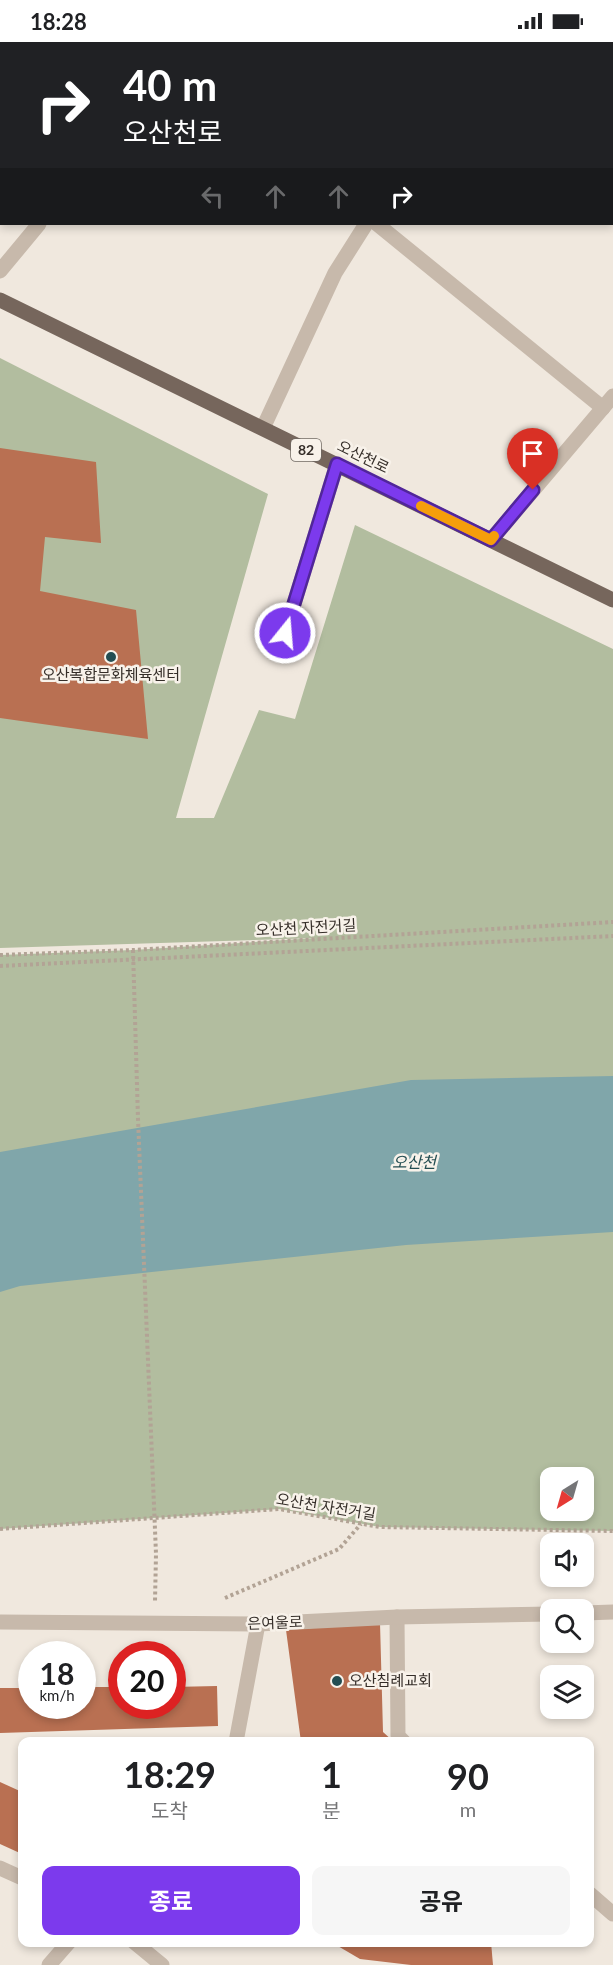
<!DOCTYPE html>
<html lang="ko">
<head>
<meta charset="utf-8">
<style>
  body { margin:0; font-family:Lato,"Noto Sans KR",sans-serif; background:#f6f6f6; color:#202124; height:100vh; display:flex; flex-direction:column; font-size:22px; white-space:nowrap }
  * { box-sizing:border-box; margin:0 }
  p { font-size:20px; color:#757577 }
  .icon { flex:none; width:33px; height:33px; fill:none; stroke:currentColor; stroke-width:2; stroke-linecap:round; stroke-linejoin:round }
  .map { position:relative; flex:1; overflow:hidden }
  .drawer { position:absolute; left:18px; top:1695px; width:576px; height:210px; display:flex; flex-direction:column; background:#fff; border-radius:12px; box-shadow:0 3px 9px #0003 }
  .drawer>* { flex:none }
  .guide { position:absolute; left:0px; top:0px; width:614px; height:183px; box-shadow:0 3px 9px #0003; background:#202124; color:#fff; overflow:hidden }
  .needle { width:39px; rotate:217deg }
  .buttons { position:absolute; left:540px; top:1425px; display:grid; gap:12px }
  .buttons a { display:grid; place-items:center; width:54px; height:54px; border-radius:12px; background:#fff; box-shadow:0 3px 9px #0003; font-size:30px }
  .speed { position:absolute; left:18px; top:1599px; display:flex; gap:12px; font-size:30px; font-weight:700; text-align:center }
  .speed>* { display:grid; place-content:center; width:78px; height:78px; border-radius:50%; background:#fff; box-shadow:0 3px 9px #0003; line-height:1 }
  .speed small { font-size:15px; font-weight:400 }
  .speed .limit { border:9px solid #d22; background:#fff; color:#111 }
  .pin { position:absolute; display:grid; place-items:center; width:51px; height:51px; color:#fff; margin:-62px -26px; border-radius:50% 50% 50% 0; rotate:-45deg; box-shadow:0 0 6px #0007 }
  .pin .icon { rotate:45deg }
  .me { position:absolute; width:66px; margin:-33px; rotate:17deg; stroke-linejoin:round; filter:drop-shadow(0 0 4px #0008) }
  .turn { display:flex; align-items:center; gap:21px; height:126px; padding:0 24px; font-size:27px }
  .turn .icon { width:78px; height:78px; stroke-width:2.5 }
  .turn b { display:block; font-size:42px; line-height:51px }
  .lanes { display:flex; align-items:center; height:57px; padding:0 24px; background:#0003; justify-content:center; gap:30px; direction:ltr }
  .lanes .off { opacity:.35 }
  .eta { display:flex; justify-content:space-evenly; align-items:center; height:102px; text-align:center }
  .eta b { font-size:36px; font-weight:700; line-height:42px }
  .button { display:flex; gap:12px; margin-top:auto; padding:12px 24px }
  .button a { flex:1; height:69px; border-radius:12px; background:#7c3aed; color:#fff; font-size:24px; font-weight:700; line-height:69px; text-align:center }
  .button a+a { background:#f6f6f6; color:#202124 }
  .status { display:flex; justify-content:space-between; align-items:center; height:42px; padding:0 30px; background:#fff; direction:ltr }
  .status svg { height:16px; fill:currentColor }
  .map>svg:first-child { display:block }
  .green { fill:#b2bd9f; fill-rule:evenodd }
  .water { fill:#80a6aa }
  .building { fill:#b97052 }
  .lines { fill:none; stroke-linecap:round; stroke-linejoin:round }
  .path { stroke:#b2a395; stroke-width:4; stroke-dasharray:3 3; stroke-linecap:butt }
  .minor { stroke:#c7b9ab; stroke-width:15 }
  .major { stroke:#76665c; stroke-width:15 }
  .route-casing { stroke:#51269a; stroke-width:15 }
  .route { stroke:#7c3aed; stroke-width:10 }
  .slow { stroke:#f59e0b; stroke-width:10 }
  .poi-dot { fill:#234d52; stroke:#f8f2ea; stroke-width:2 }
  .labels { text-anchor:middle; stroke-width:5; stroke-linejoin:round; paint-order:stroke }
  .shield { fill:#f8f2ea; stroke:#706963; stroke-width:1.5 }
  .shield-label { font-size:14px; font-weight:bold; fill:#352e29 }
  .street-label { font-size:15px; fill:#352e29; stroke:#f8f2ea }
  .poi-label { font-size:15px; fill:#352e29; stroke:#f8f2ea }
  .water-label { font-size:16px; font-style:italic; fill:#234d52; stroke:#f8f2ea }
</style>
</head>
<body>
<div class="status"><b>18:28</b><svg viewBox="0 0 49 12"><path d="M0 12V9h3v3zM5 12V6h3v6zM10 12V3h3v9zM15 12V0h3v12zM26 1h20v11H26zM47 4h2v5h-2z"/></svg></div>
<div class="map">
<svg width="613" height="1923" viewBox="0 0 613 1923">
  <rect width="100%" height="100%" fill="#f0e8de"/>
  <!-- green -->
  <path class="green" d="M0,316l268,136 -92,324h38l45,-108 36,9 60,-194 258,124v882l-233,-4 -101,-18 -279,20v-574l133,-5 183,-12 -316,10zM550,1436h34v32h-34z"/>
  <!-- water -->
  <path class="water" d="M613,1034v156l-207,13 -386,41 -20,6v-140l411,-72z"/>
  <!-- building -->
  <g class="building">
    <path d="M0,406l96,14 5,81 -56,-6 -5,54 96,19 12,129 -148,-21z"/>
    <path d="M380,1581l3,109 11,10h-93l-15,-112z"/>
    <path d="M217,1644l1,40 -218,7v-45h32v18h50v-19h40v19h50v-19z"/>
    <path d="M0,1740l22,10v62l-22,-10z"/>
    <path d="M331,1900h160l2,23h-82l-51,-6z"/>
  </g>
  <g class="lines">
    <!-- path -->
    <g class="path">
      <path d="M133,908l5,169 18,435 -1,47"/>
      <path d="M0,913l133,-5 480,-28"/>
      <path d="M0,924l613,-30"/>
      <path d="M0,1487l279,-20 101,18 233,4"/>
      <path d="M225,1556l114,-49 22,-25"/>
    </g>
    <!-- minor -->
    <g class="minor">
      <path d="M149,0l2,2"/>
      <path d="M338,0l2,2"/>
      <path d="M0,1l2,1"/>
      <path d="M187,2l2,-2"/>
      <path d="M612,62h1"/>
      <path d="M377,182l226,184"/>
      <path d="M0,229l39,-47"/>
      <path d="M263,386l72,-155 31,-49"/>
      <path d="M491,498l122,-144"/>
      <path d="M285,591l52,-169"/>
      <path d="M584,1571l29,-1"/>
      <path d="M397,1575l1,119 6,6"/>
      <path d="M0,1580l258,2 139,-7 153,-3"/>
      <path d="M236,1700l22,-118"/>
      <path d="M0,1826l22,10"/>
      <path d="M590,1852l23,20"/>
      <path d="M134,1900l28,23"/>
      <path d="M49,1923l20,-23"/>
    </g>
    <!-- major -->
    <path class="major" d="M0,258l613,300"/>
  </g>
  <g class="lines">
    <defs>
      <path id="route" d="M285,591l52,-169 154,76 42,-50"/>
    </defs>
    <!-- route casing -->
    <use href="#route" class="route-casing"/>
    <!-- route -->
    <use href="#route" class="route"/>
    <!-- slow -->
    <path class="slow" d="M421,464l70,34 3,-4"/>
  </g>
  <!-- markers -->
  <g class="poi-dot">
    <circle cx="111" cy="615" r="6"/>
    <circle cx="337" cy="1639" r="6"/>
  </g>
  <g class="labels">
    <!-- shield labels -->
    <rect class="shield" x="291" y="397" width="30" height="22" rx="4.5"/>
    <g class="shield-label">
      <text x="306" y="413">82</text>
    </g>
    <!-- street labels -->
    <g class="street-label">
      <text transform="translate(363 415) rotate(26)" y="5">오산천로</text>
      <text transform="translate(306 886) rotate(-3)" y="5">오산천 자전거길</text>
      <text transform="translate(326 1465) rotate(9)" y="5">오산천 자전거길</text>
      <text transform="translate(275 1581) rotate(-2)" y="5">은여울로</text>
    </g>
    <!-- poi labels -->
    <g class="poi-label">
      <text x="111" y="638">오산복합문화체육센터</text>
      <text x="349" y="1644" text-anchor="start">오산침례교회</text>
    </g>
    <!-- water labels -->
    <g class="water-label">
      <text x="414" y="1126">오산천</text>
    </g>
  </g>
</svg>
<div class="buttons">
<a><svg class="needle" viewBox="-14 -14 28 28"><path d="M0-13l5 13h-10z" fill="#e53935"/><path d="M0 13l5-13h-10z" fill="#757577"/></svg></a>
<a><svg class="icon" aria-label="sound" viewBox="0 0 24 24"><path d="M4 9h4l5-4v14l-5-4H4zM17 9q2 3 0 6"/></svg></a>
<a><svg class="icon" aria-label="search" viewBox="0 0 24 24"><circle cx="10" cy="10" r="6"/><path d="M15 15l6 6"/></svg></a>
<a><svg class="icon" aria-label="layers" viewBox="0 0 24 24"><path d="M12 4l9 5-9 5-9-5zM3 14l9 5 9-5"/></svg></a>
</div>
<div class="speed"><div>18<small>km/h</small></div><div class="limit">20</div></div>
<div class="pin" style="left:533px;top:448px;background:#d93025"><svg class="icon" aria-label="arrive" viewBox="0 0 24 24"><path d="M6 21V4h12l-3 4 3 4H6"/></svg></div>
<svg class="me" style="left:285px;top:591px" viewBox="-20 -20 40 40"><circle r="17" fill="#7c3aed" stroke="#fff" stroke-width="3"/><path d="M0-11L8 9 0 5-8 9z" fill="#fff"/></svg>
<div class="guide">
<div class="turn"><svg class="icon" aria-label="right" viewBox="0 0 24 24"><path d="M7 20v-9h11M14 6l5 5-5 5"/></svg><div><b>40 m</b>오산천로</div></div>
<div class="lanes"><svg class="icon off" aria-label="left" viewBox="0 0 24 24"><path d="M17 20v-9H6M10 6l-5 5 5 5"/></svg><svg class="icon off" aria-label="ahead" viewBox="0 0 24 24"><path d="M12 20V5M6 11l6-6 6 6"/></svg><svg class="icon off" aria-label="ahead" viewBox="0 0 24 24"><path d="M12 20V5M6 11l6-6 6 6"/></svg><svg class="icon" aria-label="right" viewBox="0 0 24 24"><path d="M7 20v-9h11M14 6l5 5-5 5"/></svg></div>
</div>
<section class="drawer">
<div class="eta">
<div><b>18:29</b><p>도착</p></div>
<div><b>1</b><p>분</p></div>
<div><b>90</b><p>m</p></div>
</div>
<div class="button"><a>종료</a><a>공유</a></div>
</section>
</div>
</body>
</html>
